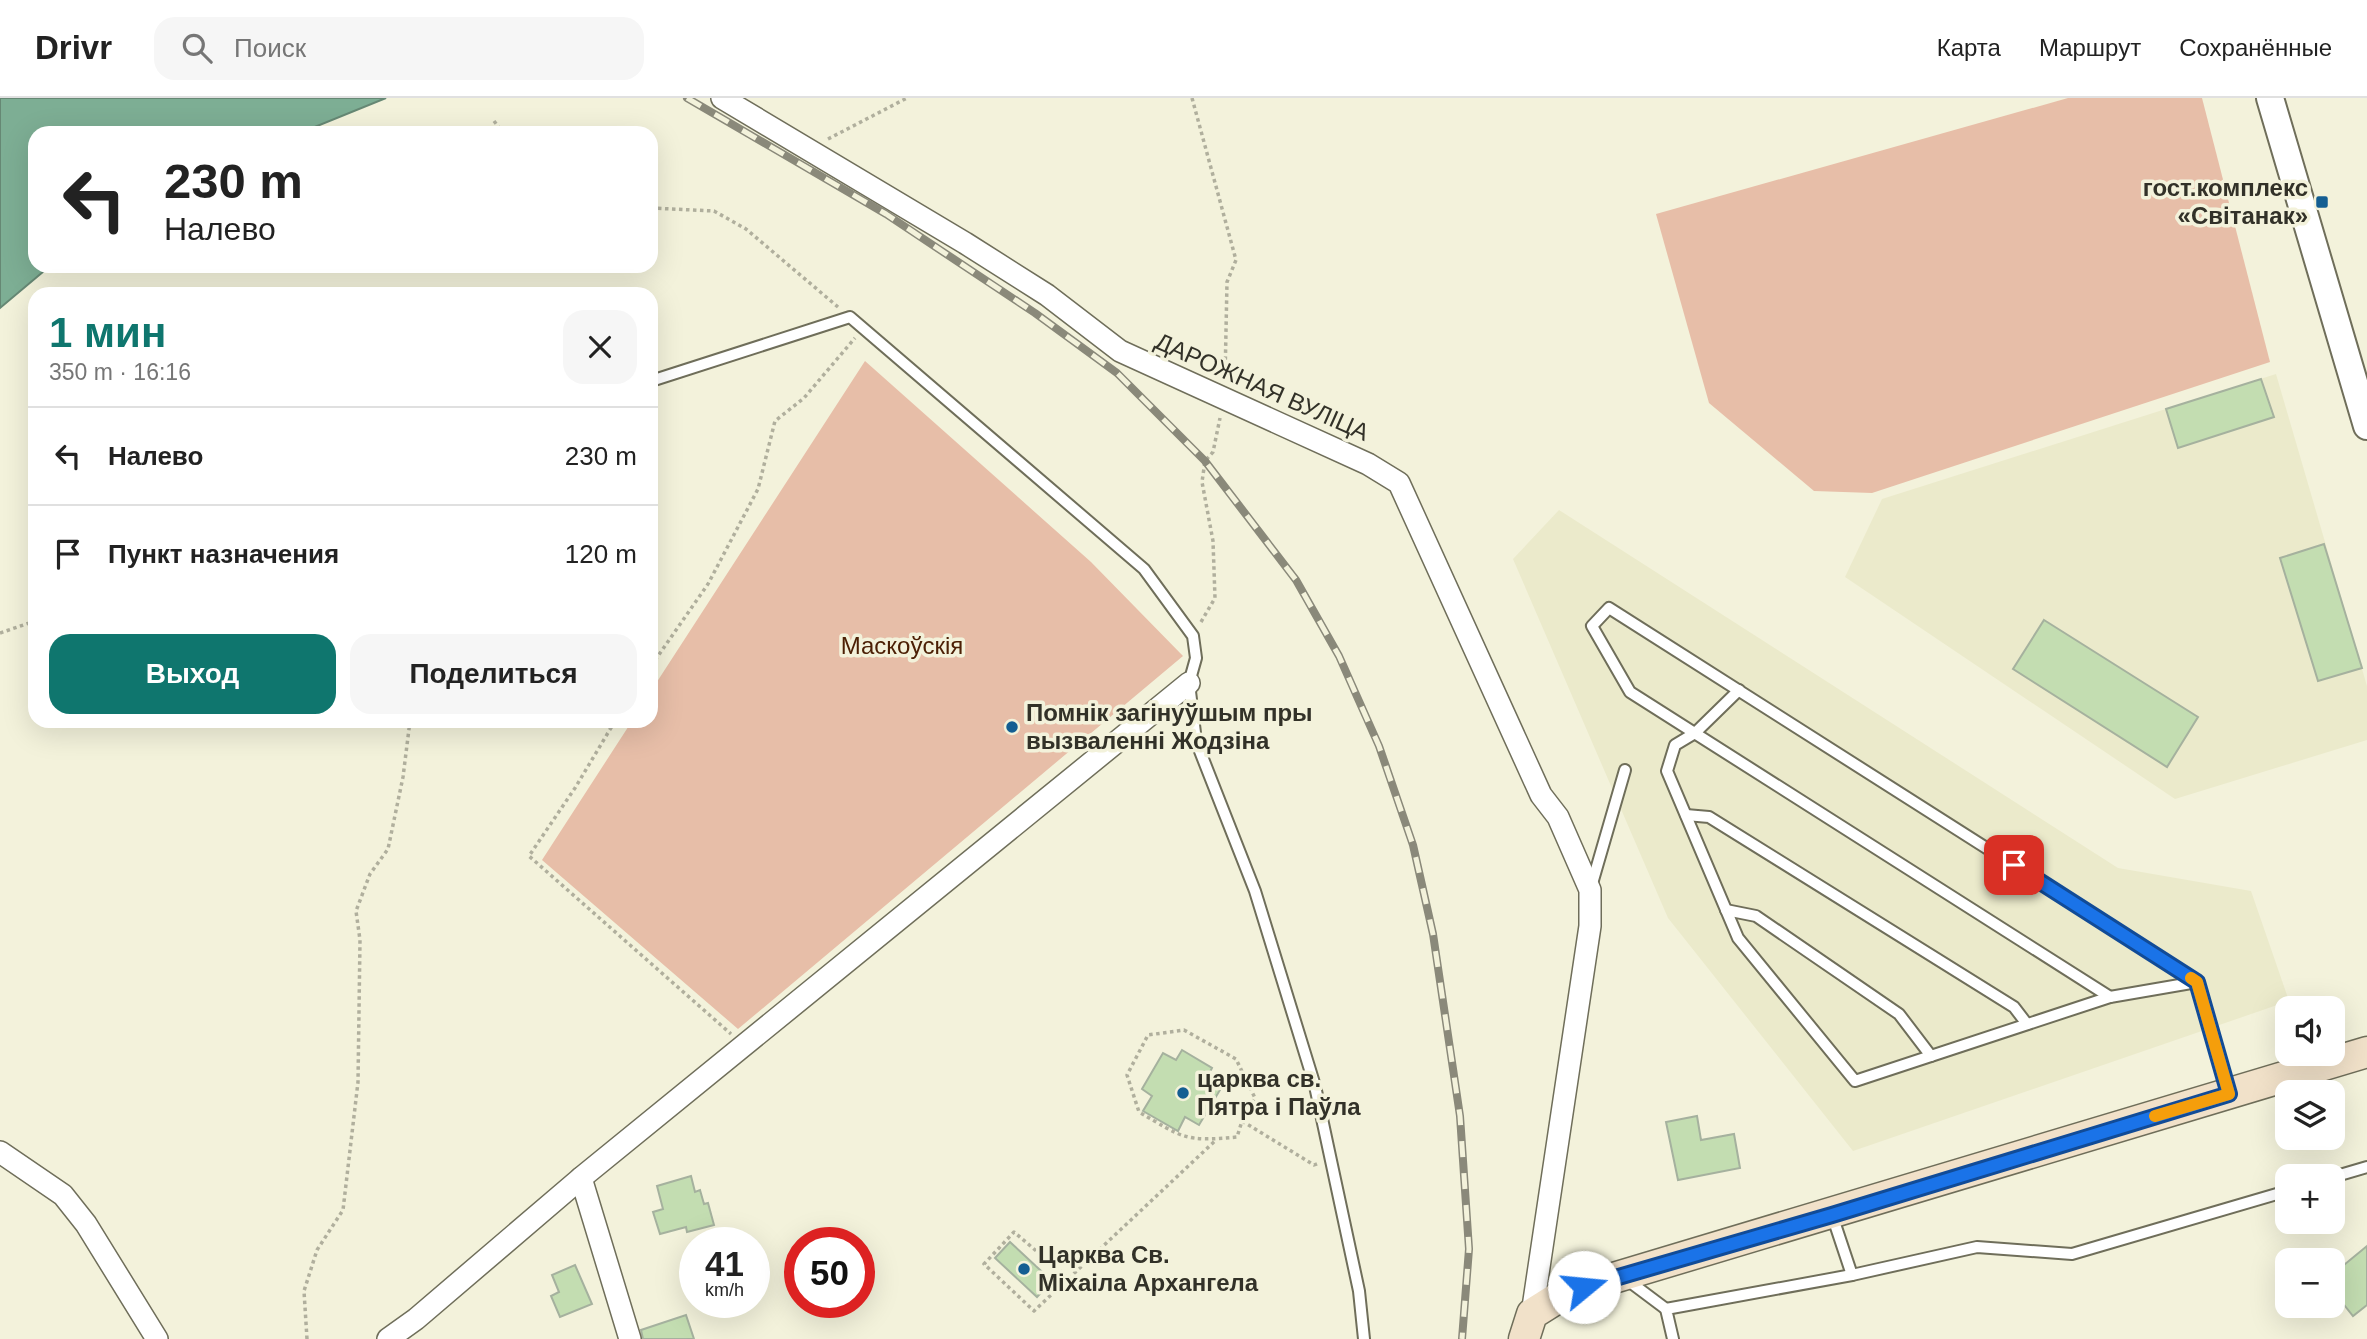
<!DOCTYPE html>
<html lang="ru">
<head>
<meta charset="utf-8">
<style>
  body { margin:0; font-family:Helvetica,sans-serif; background:#f6f6f6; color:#222; height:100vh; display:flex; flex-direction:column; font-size:26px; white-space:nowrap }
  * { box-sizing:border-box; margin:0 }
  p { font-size:23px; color:#767676 }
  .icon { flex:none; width:38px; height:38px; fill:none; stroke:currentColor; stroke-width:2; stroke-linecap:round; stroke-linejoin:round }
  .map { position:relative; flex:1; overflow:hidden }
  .sheet { position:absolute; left:28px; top:189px; width:630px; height:441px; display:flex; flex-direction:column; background:#fff; border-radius:21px; box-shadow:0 7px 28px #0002 }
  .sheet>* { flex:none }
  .guide { position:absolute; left:28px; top:28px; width:630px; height:147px; border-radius:21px; box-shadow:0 7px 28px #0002; background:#fff; color:#222; overflow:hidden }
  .controls { position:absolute; left:2275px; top:898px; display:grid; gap:14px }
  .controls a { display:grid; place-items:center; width:70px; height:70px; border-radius:14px; background:#fff; box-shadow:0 7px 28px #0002; font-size:35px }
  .speed { position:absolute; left:679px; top:1129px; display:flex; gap:14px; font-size:35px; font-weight:700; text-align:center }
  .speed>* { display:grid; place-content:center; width:91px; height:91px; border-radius:50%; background:#fff; box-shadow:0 7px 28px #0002; line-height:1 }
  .speed small { font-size:18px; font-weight:400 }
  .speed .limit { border:10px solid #d22; background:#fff; color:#111 }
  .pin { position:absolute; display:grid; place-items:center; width:60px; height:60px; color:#fff; margin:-30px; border-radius:14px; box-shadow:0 4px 10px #0006 }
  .me { position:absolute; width:77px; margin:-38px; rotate:73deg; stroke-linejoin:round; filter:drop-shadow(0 0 5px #0008) }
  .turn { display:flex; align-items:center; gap:24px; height:147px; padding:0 21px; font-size:32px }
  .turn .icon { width:91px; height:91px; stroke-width:2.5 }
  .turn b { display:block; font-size:49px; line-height:60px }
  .round { display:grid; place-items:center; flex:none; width:74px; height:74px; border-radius:21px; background:#f6f6f6 }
  .headline { display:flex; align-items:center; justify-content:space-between; height:119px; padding:0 21px }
  h1 { font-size:42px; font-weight:700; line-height:52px; color:#0f766e }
  .cta { display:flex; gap:14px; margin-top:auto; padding:14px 21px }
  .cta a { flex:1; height:80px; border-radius:21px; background:#0f766e; color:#fff; font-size:28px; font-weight:700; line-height:80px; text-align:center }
  .cta a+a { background:#f6f6f6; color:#222 }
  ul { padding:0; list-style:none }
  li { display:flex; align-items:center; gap:21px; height:98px; padding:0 21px; border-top:2px solid #e0e0e0 }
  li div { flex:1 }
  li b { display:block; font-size:26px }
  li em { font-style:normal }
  header { display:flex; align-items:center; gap:42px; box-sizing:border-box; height:98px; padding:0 35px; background:#fff; border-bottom:2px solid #e0e0e0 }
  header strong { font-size:33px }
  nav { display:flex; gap:38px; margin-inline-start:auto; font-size:24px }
  .search { width:490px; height:63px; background:#f6f6f6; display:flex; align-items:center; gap:18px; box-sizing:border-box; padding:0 24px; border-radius:21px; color:#767676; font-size:26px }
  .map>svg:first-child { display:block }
  .built { fill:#ebeacb }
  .green { fill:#e7bea8 }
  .water { fill:#7dae94; stroke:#668874; stroke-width:2 }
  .building { fill:#c3ddb1; stroke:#a5b19e; stroke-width:2 }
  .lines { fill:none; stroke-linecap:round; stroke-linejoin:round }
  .service-casing { stroke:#6f6e5a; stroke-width:14 }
  .minor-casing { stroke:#6f6e5a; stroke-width:24 }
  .tertiary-casing { stroke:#6f6e5a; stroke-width:30 }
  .secondary-casing { stroke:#6f6e5a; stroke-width:33 }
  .path { stroke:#b0af9d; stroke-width:3.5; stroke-dasharray:3.5 3.5; stroke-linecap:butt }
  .service { stroke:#fff; stroke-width:10 }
  .minor { stroke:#fff; stroke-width:21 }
  .tertiary { stroke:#fff; stroke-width:26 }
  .secondary { stroke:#f1e1c9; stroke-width:30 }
  .rail-casing { stroke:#8a897a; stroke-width:8 }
  .rail { stroke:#f3f2db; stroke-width:5; stroke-dasharray:16; stroke-linecap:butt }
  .route-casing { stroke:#114b97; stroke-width:18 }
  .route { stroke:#1a73e8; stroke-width:12 }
  .slow { stroke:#f59e0b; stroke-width:12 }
  .poi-dot { fill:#145e92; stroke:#f3f2db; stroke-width:2.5 }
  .labels { text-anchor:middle; stroke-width:7; stroke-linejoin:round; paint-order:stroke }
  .poi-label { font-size:24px; font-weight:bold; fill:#323128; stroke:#f3f2db; text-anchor:start }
  .street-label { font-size:24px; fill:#323128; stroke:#f3f2db }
  .park-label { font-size:24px; fill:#4c2005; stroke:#f3f2db }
</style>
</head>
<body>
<header>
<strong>Drivr</strong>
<div class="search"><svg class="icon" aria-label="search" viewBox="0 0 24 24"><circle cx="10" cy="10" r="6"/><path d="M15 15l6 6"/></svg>Поиск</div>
<nav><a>Карта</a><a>Маршрут</a><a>Сохранённые</a></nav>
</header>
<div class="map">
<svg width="2367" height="1241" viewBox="0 0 2367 1241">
  <rect width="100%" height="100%" fill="#f3f2db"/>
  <!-- built -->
  <g class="built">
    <path d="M2276,276l91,312v54l-192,59 -330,-222 37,-78z"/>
    <path d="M1559,412l559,358 133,23 38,110 -436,150 -185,-233 -155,-359z"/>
  </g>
  <!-- green -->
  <g class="green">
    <path d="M2068,0h134l68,264 -398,131 -58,-2 -105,-88 -53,-189z"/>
    <path d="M865,263l226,201 92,94 -445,373 -196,-169 90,-139h19v-30z"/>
  </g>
  <!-- water -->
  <path class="water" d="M0,0h386l-86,35h-265v133h15l-50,42z"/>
  <!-- building -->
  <g class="building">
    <path d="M2261,281l13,38 -96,31 -12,-39z"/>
    <path d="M2324,446l38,124 -44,13 -38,-123z"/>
    <path d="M2044,522l154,97 -31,50 -154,-98z"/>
    <path d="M1182,952l30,18 -7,14 15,8 -21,35 -14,-8 -7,14 -35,-20 9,-15 -10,-7 21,-36 13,7z"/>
    <path d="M1697,1018l4,24 33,-6 6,34 -62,12 -12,-58z"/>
    <path d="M691,1078l4,16 5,-2 4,14 4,-1 6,22 -27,7 -1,-5 -26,7 -7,-22 10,-3 -6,-23z"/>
    <path d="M1010,1144l42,39 -15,16 -42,-39z"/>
    <path d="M2367,1148v59l-14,11 -20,-25v-17z"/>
    <path d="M575,1167l17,39 -32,13 -9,-21 8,-4 -7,-17z"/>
    <path d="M686,1217l8,24h-51l-2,-9z"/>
  </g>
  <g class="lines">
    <defs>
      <g id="service">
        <path d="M651,283l199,-64 294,252 49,67 3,22 -7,25 7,58 59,150 60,195 44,205 5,48"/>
        <path d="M1739,592l-44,43 -20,12 -8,26 71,167 117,143 255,-84 87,-15"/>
        <path d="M1686,717l23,2 305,190 13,17"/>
        <path d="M1591,789l34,-117"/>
        <path d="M1726,812l30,6 143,98 32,42"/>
        <path d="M2110,899l-480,-305 -38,-66 17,-18 588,374 31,109"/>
        <path d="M2333,1079l34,-10"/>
        <path d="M1832,1117l20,60 125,-28 95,7 215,-63"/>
        <path d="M1626,1181l40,30"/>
        <path d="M1673,1241l-7,-30 186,-34"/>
      </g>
      <g id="minor">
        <path d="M722,0l243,145 82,52 73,56 248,113 31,19 142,312 17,22 32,73v36l-58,388"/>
        <path d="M0,1054l63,43 23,29 71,115"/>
        <path d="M581,1080l49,161"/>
        <path d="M388,1241l28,-20 165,-141 608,-495"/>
      </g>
      <path id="tertiary" d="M2270,0l97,328"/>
      <path id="secondary" d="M1524,1241l8,-25 35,-22 800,-240"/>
    </defs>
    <!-- service casing -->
    <use href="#service" class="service-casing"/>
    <!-- minor casing -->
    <use href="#minor" class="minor-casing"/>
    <!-- tertiary casing -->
    <use href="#tertiary" class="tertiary-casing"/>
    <!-- secondary casing -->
    <use href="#secondary" class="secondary-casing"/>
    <!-- path -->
    <g class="path">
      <path d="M1192,0l44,162 -9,22 -2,97"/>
      <path d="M494,23l9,12"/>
      <path d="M828,41l79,-41"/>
      <path d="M651,110l63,3 32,18 92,78"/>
      <path d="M1201,524l14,-24 -2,-57 -11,-59 3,-21 8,-9 7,-34"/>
      <path d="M0,535l35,-12"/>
      <path d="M651,568l57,-82 50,-95 17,-68 29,-23 51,-60"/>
      <path d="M615,623l-40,67 -46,68 202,178"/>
      <path d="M1242,1023l13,-23 -19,-39 -52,-29 -36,5 -21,40 12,37c45,26 45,30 98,25l5,-16 72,44 5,-2"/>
      <path d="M1068,1180l-54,-46 -30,32 50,47 182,-171"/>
      <path d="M307,1241l-3,-48 13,-41 26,-40 15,-128 2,-142 -4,-29 14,-37 18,-25 15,-72 7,-56"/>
    </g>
    <!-- service -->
    <use href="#service" class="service"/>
    <!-- minor -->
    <use href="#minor" class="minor"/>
    <!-- tertiary -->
    <use href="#tertiary" class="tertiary"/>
    <!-- secondary -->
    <use href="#secondary" class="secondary"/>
    <defs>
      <path id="rail" d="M687,0l199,116 149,99 82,60 88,88 91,119 43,76 40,90 34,99 20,89 27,182 9,133 -7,90"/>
    </defs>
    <!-- rail casing -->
    <use href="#rail" class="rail-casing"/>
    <!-- rail -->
    <use href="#rail" class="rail"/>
  </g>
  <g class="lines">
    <defs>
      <path id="route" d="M1584,1189l248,-72 397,-121 -32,-112 -183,-117"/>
    </defs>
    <!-- route casing -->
    <use href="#route" class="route-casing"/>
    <!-- route -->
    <use href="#route" class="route"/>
    <!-- slow -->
    <path class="slow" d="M2155,1018l74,-22 -32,-112 -6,-4"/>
  </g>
  <!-- markers -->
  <g class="poi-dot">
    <rect x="2315" y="97" width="14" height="14" rx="3.5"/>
    <circle cx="1012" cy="629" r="7"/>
    <circle cx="1183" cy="995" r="7"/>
    <circle cx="1024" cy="1171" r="7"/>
  </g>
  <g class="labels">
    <!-- poi labels -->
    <g class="poi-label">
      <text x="2308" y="98" text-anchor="end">гост.комплекс<tspan x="2308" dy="28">«Світанак»</tspan></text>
      <text x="1026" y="623">Помнік загінуўшым пры<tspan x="1026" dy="28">вызваленні Жодзіна</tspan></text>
      <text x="1197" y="989">царква св.<tspan x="1197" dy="28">Пятра і Паўла</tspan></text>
      <text x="1038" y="1165">Царква Св.<tspan x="1038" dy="28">Міхаіла Архангела</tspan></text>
    </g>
    <!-- street labels -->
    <g class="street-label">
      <text transform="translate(1262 289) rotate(24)" y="8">ДАРОЖНАЯ ВУЛІЦА</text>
    </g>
    <!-- park labels -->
    <g class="park-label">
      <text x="902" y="556">Маскоўскія</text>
    </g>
  </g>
</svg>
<div class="controls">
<a><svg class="icon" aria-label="sound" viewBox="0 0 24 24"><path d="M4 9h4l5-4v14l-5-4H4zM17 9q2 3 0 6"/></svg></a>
<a><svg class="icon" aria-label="layers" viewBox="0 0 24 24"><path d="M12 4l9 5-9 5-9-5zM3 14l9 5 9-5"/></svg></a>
<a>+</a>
<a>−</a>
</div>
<div class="speed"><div>41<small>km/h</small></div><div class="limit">50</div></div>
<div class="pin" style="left:2014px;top:767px;background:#d93025"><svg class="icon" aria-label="arrive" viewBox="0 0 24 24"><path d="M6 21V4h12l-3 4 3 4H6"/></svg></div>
<svg class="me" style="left:1584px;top:1189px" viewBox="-20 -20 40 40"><circle r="19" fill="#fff"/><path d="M0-13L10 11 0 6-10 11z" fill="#1a73e8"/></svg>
<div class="guide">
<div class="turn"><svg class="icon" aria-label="left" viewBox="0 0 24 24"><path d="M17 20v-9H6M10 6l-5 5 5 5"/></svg><div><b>230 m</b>Налево</div></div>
</div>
<section class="sheet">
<div class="headline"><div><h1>1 мин</h1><p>350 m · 16:16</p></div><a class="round"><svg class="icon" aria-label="close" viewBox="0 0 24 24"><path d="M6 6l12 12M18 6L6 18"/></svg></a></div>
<ul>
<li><svg class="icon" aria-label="left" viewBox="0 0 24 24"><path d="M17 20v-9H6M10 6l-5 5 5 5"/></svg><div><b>Налево</b></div><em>230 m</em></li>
<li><svg class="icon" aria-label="arrive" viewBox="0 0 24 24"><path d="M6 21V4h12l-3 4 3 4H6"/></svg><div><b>Пункт назначения</b></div><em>120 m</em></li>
</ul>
<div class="cta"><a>Выход</a><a>Поделиться</a></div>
</section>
</div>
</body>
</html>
